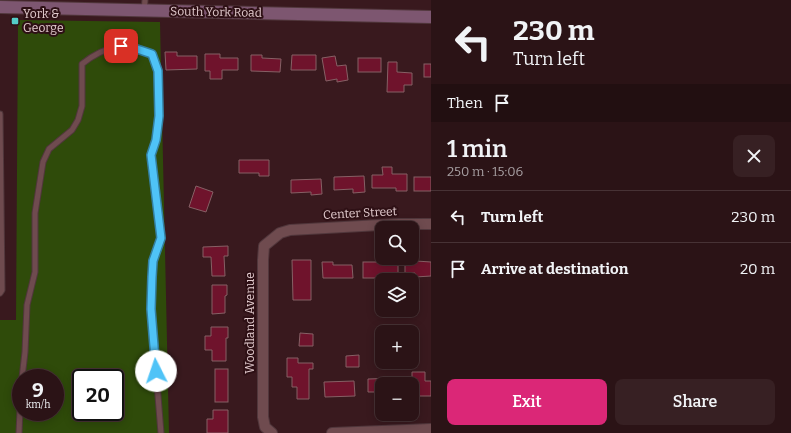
<!DOCTYPE html>
<html lang="en">
<head>
<meta charset="utf-8">
<style>
  body { margin:0; font-family:Bitter,serif; background:#372023; color:#f1f3f6; height:100vh; display:flex; flex-direction:column; font-size:15px; white-space:nowrap }
  * { box-sizing:border-box; margin:0 }
  p { font-size:13px; color:#a69ea1 }
  .icon { flex:none; width:22px; height:22px; fill:none; stroke:currentColor; stroke-width:2; stroke-linecap:round; stroke-linejoin:round }
  .map { position:relative; flex:1; overflow:hidden }
  .side { display:flex; flex-direction:column; background:#2b1316; width:360px }
  .side>* { flex:none }
  .top-card { background:#2b1316; color:#f1f3f6; overflow:hidden }
  .controls { position:absolute; left:375px; top:221px; display:grid; gap:8px }
  .controls a { display:grid; place-items:center; width:44px; height:44px; border-radius:8px; background:#2b1316; box-shadow:0 2px 10px #0003,0 0 0 1px #473235; font-size:20px }
  .speed { position:absolute; left:12px; top:369px; display:flex; gap:8px; font-size:20px; font-weight:700; text-align:center }
  .speed>* { display:grid; place-content:center; width:52px; height:52px; border-radius:50%; background:#2b1316; box-shadow:0 2px 10px #0003,0 0 0 1px #473235; line-height:1 }
  .speed small { font-size:10px; font-weight:400 }
  .speed .limit { border:2px solid #111; border-radius:6px; background:#fff; color:#111 }
  .pin { position:absolute; display:grid; place-items:center; width:34px; height:34px; color:#fff; margin:-17px; border-radius:8px; box-shadow:0 2px 6px #0006 }
  .me { position:absolute; width:44px; margin:-22px; rotate:356deg; stroke-linejoin:round; filter:drop-shadow(0 0 3px #0008) }
  .turn { display:flex; align-items:center; gap:14px; height:84px; padding:0 16px; font-size:18px }
  .turn .icon { width:52px; height:52px; stroke-width:2.5 }
  .turn b { display:block; font-size:28px; line-height:34px }
  .then { display:flex; align-items:center; height:38px; padding:0 16px; background:#0003; gap:8px; font-size:15px }
  .round { display:grid; place-items:center; flex:none; width:42px; height:42px; border-radius:8px; background:#372023 }
  .head { display:flex; align-items:center; justify-content:space-between; height:68px; padding:0 16px }
  h1 { font-size:24px; font-weight:600; line-height:30px }
  .primary-button { display:flex; gap:8px; margin-top:auto; padding:8px 16px }
  .primary-button a { flex:1; height:46px; border-radius:8px; background:#db2777; color:#fff; font-size:16px; font-weight:600; line-height:46px; text-align:center }
  .primary-button a+a { background:#372023; color:#f1f3f6 }
  ul { padding:0; list-style:none }
  li { display:flex; align-items:center; gap:12px; height:52px; padding:0 16px; border-top:1px solid #473235 }
  li div { flex:1 }
  li b { display:block; font-size:15px }
  li em { font-style:normal }
  main { display:flex; flex:1; min-height:0 }
  .map>svg:first-child { display:block }
  .green { fill:#2f4b0a; fill-rule:evenodd }
  .building { fill:#6f132c; stroke:#866065 }
  .lines { fill:none; stroke-linecap:round; stroke-linejoin:round }
  .service-casing { stroke:#51373c; stroke-width:7 }
  .minor-casing { stroke:#51373c; stroke-width:12 }
  .secondary-casing { stroke:#51373c; stroke-width:14 }
  .service { stroke:#6f4b4f; stroke-width:5 }
  .minor { stroke:#6f4b4f; stroke-width:10 }
  .secondary { stroke:#7d5670; stroke-width:12 }
  .route-casing { stroke:#337fa1; stroke-width:10 }
  .route { stroke:#4fc3f7; stroke-width:7 }
  .poi-dot { fill:#54cdc8; stroke:#2e1015; stroke-width:1.5 }
  .labels { text-anchor:middle; stroke-width:4; stroke-linejoin:round; paint-order:stroke }
  .street-label { font-size:12px; fill:#e3cccf; stroke:#2e1015 }
  .poi-label { font-size:12px; fill:#e3cccf; stroke:#2e1015; text-anchor:start }
</style>
</head>
<body>
<main>
<div class="map">
<svg width="431" height="433" viewBox="0 0 431 433">
  <rect width="100%" height="100%" fill="#39191e"/>
  <!-- green -->
  <path class="green" d="M18,20l142,2 9,411h-169v-113h16zM21,378h34v34h-34zM81,378h34v34h-34z"/>
  <!-- building -->
  <g class="building">
    <path d="M165,52h12v4h20v13l-31,1z"/>
    <path d="M205,54h15v4h18v12h-16v9h-12v-8h-5z"/>
    <path d="M251,55h11v3l19,1 -1,13 -29,-1z"/>
    <path d="M292,55h24v15h-25z"/>
    <path d="M335,56l2,10 9,-1 2,15 -11,2v-3l-11,2 -4,-23z"/>
    <rect x="358" y="58" width="23" height="14"/>
    <path d="M388,62h9v10l15,1v12h-8v7h-17z"/>
    <rect x="424" y="64" width="7" height="13"/>
    <path d="M239,160h30v16h-10v-3h-20z"/>
    <path d="M382,167h10v7h15v17h-11v-3h-24v-13h11z"/>
    <path d="M364,176l1,16 -12,1v-4l-19,1v-13z"/>
    <rect x="414" y="177" width="17" height="14"/>
    <path d="M321,179l1,15 -11,1v-3l-20,1v-13z"/>
    <path d="M196,186l17,6 -7,20 -17,-5z"/>
    <path d="M228,246v10h-4l1,20h-13l-1,-19h-8v-10z"/>
    <path d="M292,260h19v40h-18z"/>
    <path d="M416,261l15,1v14l-16,1v-4h-10v-11h11z"/>
    <path d="M322,262h11v3h19l1,13h-30z"/>
    <rect x="363" y="262" width="35" height="16"/>
    <path d="M212,285h15v10l-2,1v17l-13,1z"/>
    <path d="M211,327h17v11h-2v23h-14v-11h-7v-14h6z"/>
    <path d="M300,333l13,1v12h-14z"/>
    <path d="M359,355v12h-13v-11z"/>
    <path d="M287,358h11v5h15v6h-4v30h-12v-12h-5v-10h-5z"/>
    <rect x="215" y="369" width="13" height="33"/>
    <path d="M412,372h13v9h6v15h-19v-12h-3l3,-1z"/>
    <path d="M398,378l1,6h-17v8h-14v-13z"/>
    <path d="M354,381l1,15 -30,1 -1,-15z"/>
    <path d="M213,410h15v23h-21v-14h6z"/>
  </g>
  <g class="lines">
    <defs>
      <g id="service">
        <path d="M144,11l1,-11"/>
        <path d="M0,114l2,176 -2,3"/>
        <path d="M22,378l3,-26 2,-47 8,-33v-59l8,-51 6,-13 23,-19 6,-10 4,-14v-42c25,-20 40,-20 70,-10l6,17 1,45 -3,24 -5,15 10,83 -8,23 -2,48 10,124"/>
        <path d="M19,433l2,-47"/>
      </g>
      <g id="minor">
        <path d="M272,433l-7,-6 -2,-10v-157l1,-14 16,-13 10,-3 108,-6h33"/>
        <path d="M332,433l99,-4"/>
      </g>
      <path id="secondary" d="M0,7l431,10"/>
    </defs>
    <!-- service casing -->
    <use href="#service" class="service-casing"/>
    <!-- minor casing -->
    <use href="#minor" class="minor-casing"/>
    <!-- secondary casing -->
    <use href="#secondary" class="secondary-casing"/>
    <!-- service -->
    <use href="#service" class="service"/>
    <!-- minor -->
    <use href="#minor" class="minor"/>
    <!-- secondary -->
    <use href="#secondary" class="secondary"/>
  </g>
  <g class="lines">
    <defs>
      <path id="route" d="M121,46l16,3 15,5 6,17 1,45 -3,24 -5,15 10,83 -8,23 -1,16 -1,32 5,62"/>
    </defs>
    <!-- route casing -->
    <use href="#route" class="route-casing"/>
    <!-- route -->
    <use href="#route" class="route"/>
  </g>
  <!-- markers -->
  <rect class="poi-dot" x="11" y="17" width="8" height="8" rx="2"/>
  <g class="labels">
    <!-- street labels -->
    <g class="street-label">
      <text transform="translate(216 12) rotate(1)" y="4">South York Road</text>
      <text transform="translate(360 213) rotate(-3)" y="4">Center Street</text>
      <text transform="translate(250 323) rotate(-90)" y="4">Woodland Avenue</text>
    </g>
    <!-- poi labels -->
    <g class="poi-label">
      <text x="23" y="18">York &amp;<tspan x="23" dy="14">George</tspan></text>
    </g>
  </g>
</svg>
<div class="controls">
<a><svg class="icon" aria-label="search" viewBox="0 0 24 24"><circle cx="10" cy="10" r="6"/><path d="M15 15l6 6"/></svg></a>
<a><svg class="icon" aria-label="layers" viewBox="0 0 24 24"><path d="M12 4l9 5-9 5-9-5zM3 14l9 5 9-5"/></svg></a>
<a>+</a>
<a>−</a>
</div>
<div class="speed"><div>9<small>km/h</small></div><div class="limit">20</div></div>
<div class="pin" style="left:121px;top:46px;background:#d93025"><svg class="icon" aria-label="arrive" viewBox="0 0 24 24"><path d="M6 21V4h12l-3 4 3 4H6"/></svg></div>
<svg class="me" style="left:156px;top:371px" viewBox="-20 -20 40 40"><circle r="19" fill="#fff"/><path d="M0-13L10 11 0 6-10 11z" fill="#4fc3f7"/></svg>
</div>
<section class="side">
<div class="top-card">
<div class="turn"><svg class="icon" aria-label="left" viewBox="0 0 24 24"><path d="M17 20v-9H6M10 6l-5 5 5 5"/></svg><div><b>230 m</b>Turn left</div></div>
<div class="then">Then<svg class="icon" aria-label="arrive" viewBox="0 0 24 24"><path d="M6 21V4h12l-3 4 3 4H6"/></svg></div>
</div>
<div class="head"><div><h1>1 min</h1><p>250 m · 15:06</p></div><a class="round"><svg class="icon" aria-label="close" viewBox="0 0 24 24"><path d="M6 6l12 12M18 6L6 18"/></svg></a></div>
<ul>
<li><svg class="icon" aria-label="left" viewBox="0 0 24 24"><path d="M17 20v-9H6M10 6l-5 5 5 5"/></svg><div><b>Turn left</b></div><em>230 m</em></li>
<li><svg class="icon" aria-label="arrive" viewBox="0 0 24 24"><path d="M6 21V4h12l-3 4 3 4H6"/></svg><div><b>Arrive at destination</b></div><em>20 m</em></li>
</ul>
<div class="primary-button"><a>Exit</a><a>Share</a></div>
</section>
</main>
</body>
</html>
